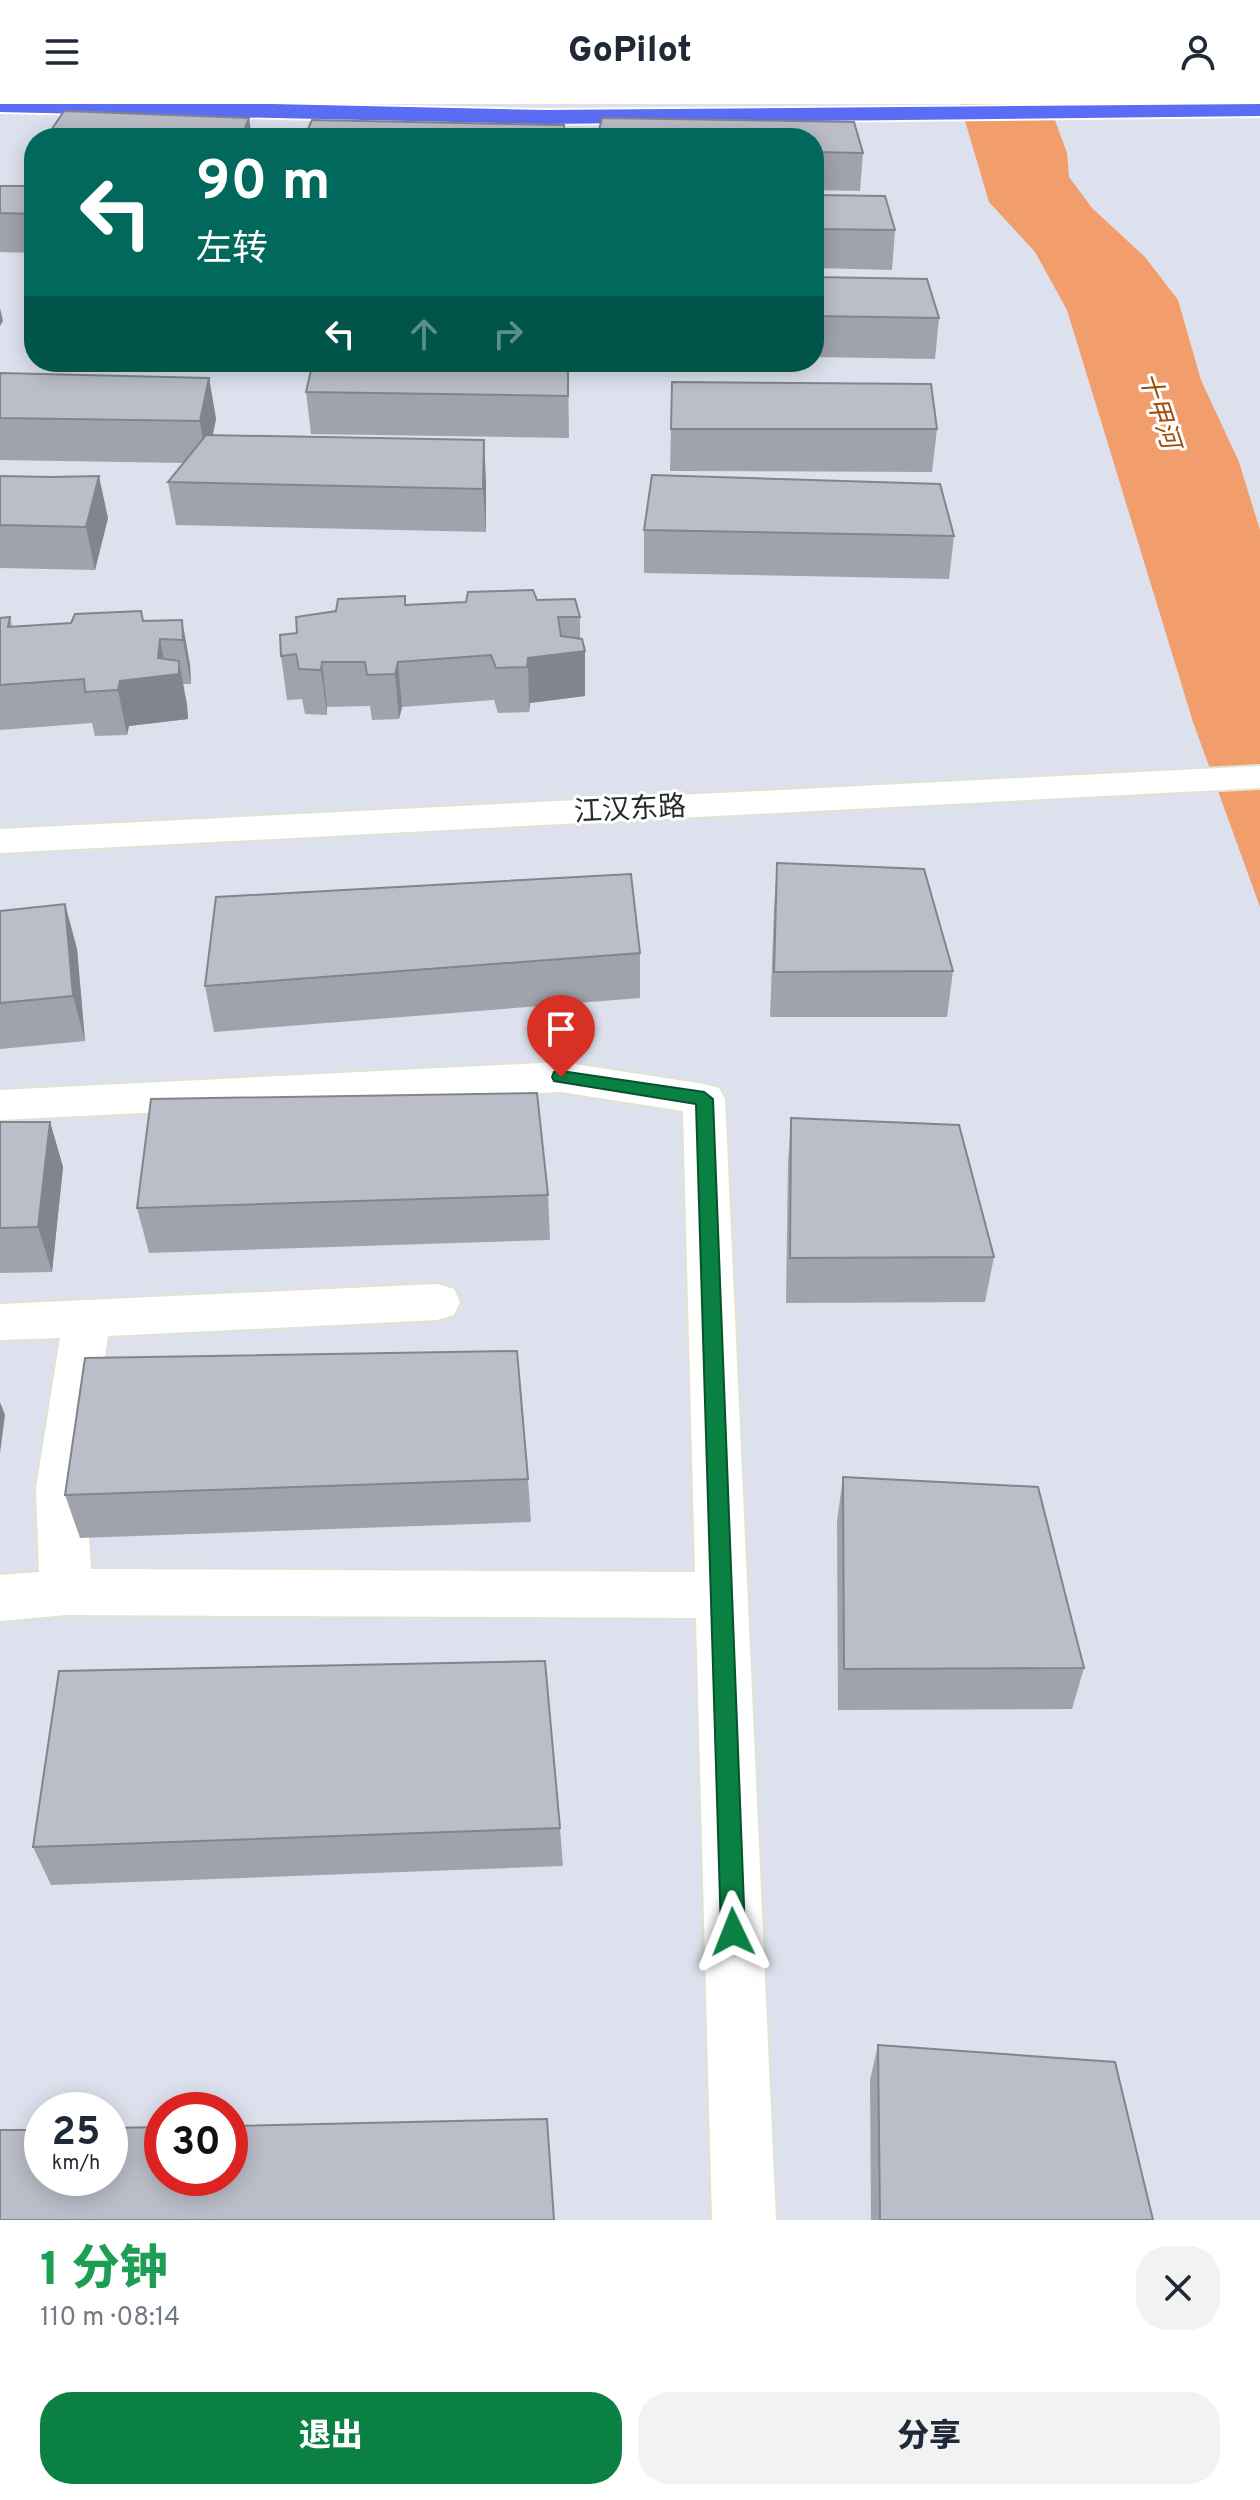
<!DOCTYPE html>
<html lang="zh">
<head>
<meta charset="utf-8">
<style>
  body { margin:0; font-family:Overpass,"Noto Sans SC",sans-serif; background:#f2f2f3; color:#1f2937; height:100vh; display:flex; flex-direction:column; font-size:30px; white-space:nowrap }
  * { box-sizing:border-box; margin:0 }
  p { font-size:26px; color:#747a83 }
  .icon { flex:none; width:44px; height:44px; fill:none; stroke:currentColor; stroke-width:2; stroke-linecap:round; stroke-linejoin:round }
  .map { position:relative; height:2116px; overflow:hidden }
  .side { display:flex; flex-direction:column; background:#fff; flex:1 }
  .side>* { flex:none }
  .hud { position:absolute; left:24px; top:24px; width:800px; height:244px; border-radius:32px; box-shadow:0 4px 20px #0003; background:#00695c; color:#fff; overflow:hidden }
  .speed { position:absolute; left:24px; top:1988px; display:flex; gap:16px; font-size:40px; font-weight:700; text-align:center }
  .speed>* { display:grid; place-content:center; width:104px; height:104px; border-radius:50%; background:#fff; box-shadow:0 4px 20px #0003; line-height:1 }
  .speed small { font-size:20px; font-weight:400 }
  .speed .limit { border:12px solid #d22; background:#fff; color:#111 }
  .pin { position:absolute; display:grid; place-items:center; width:68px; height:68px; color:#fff; margin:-82px -34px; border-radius:50% 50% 50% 0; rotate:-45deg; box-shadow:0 0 8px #0007 }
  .pin .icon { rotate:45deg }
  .me { position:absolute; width:88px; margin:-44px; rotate:358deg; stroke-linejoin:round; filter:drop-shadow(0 0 6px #0008) }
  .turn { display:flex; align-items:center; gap:28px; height:168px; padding:0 40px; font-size:36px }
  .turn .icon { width:104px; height:104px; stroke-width:2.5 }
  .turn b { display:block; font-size:56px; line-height:68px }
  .lanes { display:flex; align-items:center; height:76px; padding:0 40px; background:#0003; justify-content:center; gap:40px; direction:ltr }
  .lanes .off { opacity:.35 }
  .round { display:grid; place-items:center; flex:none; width:84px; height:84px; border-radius:32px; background:#f2f2f3 }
  .overview { display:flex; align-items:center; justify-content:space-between; height:136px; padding:0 40px }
  h1 { font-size:48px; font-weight:800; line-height:60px; color:#1e9e55 }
  .action { display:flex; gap:16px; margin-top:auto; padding:16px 40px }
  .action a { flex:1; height:92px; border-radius:32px; background:#0b8043; color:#fff; font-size:32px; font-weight:800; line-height:92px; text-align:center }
  .action a+a { background:#f2f2f3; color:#1f2937 }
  header { display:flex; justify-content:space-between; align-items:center; height:104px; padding:0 40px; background:#fff; font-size:36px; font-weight:800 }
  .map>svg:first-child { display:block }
  .water { fill:#f19e6c }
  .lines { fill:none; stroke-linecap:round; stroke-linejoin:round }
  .minor-casing { stroke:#e3e2d1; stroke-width:4 }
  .major-casing { stroke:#fff; stroke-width:4 }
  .minor { fill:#fff; fill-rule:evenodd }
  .major { fill:#5a6df4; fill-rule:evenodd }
  .wall { fill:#a1a3ac }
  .shaded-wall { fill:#83858c }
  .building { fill:#bbbec8; stroke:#83858c; stroke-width:2 }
  .route { fill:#0b8043; stroke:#07532c; stroke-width:2 }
  .labels { text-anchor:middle; stroke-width:6; stroke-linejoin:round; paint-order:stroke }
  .far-water-label { font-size:26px; font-style:italic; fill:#9e4d0a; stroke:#fff }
  .street-label { font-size:28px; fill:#2a2a2a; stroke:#fff }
</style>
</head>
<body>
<header><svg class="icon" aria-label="menu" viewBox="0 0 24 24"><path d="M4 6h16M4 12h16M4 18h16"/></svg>GoPilot<svg class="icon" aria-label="person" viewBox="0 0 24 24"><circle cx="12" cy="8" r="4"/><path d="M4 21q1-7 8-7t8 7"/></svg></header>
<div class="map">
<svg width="1260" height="2116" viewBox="0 0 1260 2116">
  <rect width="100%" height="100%" fill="#dce1ed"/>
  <!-- water -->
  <path class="water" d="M960,0h89l18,49 2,24 23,31 53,49 33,43 23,80 38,82 21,68v377l-67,-185 -126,-412 -32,-58 -46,-50z"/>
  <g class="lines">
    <defs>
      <g id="minor">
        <path d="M1260,662v22l-1260,65v-24z"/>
        <path d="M561,958l143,22 15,4 6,11 51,1121h-64l-16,-602 -630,-3 -66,6v-46l39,-3 -3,-84 24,-150 -60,2v-36l437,-20 17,5 6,13 -6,13 -17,5 -329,16 -22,152 5,81 604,3 -12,-461 -122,-19 -561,28v-30z"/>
      </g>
      <path id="major" d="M0,0h272l273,6 715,-6v12l-715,8 -545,-12z"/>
    </defs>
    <!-- minor casing -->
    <use href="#minor" class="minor-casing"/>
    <!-- major casing -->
    <use href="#major" class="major-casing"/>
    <!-- minor -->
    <use href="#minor" class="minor"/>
    <!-- major -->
    <use href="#major" class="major"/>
  </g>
  <!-- wall -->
  <g class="wall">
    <path d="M814,34l49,15 -3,38 -46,-1z"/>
    <path d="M0,82h34v67l-34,-1z"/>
    <path d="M814,91l81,35 -3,40 -78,-2z"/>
    <path d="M814,173l125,41 -4,41 -121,-2z"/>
    <path d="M568,258l1,76 -258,-4 -5,-42z"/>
    <path d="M0,269l209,5 7,41 -3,16 273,47v50l-310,-7 -8,-43 16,-19 -184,-3z"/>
    <path d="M672,278l265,47 -5,43 -262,-1z"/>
    <path d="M0,372l108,42 -13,52 -95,-2z"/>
    <path d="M644,426l310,6 -5,43 -305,-6z"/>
    <path d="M405,492l1,9 131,-5 43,17v21l5,13v45l-55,7 -1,9 -31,1 -4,-13 -92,7 -3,12 -27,1 -2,-14 -43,1v8l-22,-1 -3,-15 -15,1 -6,-44 16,-23 39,-22z"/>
    <path d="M10,513l2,9 170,-6 8,45 1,19h-8l4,21 1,14 -59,7 -2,9 -32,1 -3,-13 -92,7v-112z"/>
    <path d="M777,759l176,108 -6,46h-177l4,-108z"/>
    <path d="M65,800l12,45 8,92 -85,8v-138z"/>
    <path d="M640,849v45l-426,34 -9,-46z"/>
    <path d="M791,1014l203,139 -9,45 -199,1 2,-140z"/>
    <path d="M0,1018h50l13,45 -11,105 -52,1z"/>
    <path d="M548,1091l2,45 -401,13 -12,-45z"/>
    <path d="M843,1373l241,191 -12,41 -234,1 -1,-189z"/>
    <path d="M528,1375l3,43 -451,16 -15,-43z"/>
    <path d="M560,1724l3,38 -512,19 -18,-38z"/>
    <path d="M878,1941l275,175h-282l-1,-140z"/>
  </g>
  <!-- shaded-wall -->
  <g class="shaded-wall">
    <path d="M249,14l3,20h-11z"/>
    <path d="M0,204l3,13 -3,5z"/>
    <path d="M209,274l7,41 -10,44 -6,-42z"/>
    <path d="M484,336l2,42v50l-3,-43z"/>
    <path d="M99,372l9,42 -13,52 -9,-43z"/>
    <path d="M182,516l8,45 1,19 -8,-44z"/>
    <path d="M160,535l7,37 12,-15 8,44 1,14 -59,7 -2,9 -9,-45 2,-9z"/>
    <path d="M585,547v45l-55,7 -1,9 -1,-54z"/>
    <path d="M322,558l5,45v8l-6,-45z"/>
    <path d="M398,558l4,45 -3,12 -4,-45z"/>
    <path d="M65,800l12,45 8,92 -12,-45z"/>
    <path d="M50,1018l13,45 -11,105 -14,-45z"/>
    <path d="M0,1298l5,13 -5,38z"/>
  </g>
  <!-- building -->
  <g class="building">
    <path d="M64,7l185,7 -8,20h-195z"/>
    <path d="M602,14l252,4 9,31 -49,-1v-14h-217z"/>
    <path d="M312,16l252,5 1,13h-261z"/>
    <path d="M0,82h34v28l-34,-1z"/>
    <path d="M814,91l71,1 10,34 -81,-1z"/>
    <path d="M814,173l113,2 12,39 -125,-2z"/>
    <path d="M313,258h255v34l-262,-4z"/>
    <path d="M0,269l209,5 -9,43 -200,-3z"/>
    <path d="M672,278l259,2 6,45h-266z"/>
    <path d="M206,331l278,5 -1,49 -315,-7z"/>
    <path d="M652,371l288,9 14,52 -310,-6z"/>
    <path d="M0,372l51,1 48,-1 -13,51 -86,-2z"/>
    <path d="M533,486l4,10 38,-1 5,18h-22l3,19 21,3 3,12 -57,7 -1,9 -31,1 -5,-13 -93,7 -3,12 -28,1 -2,-13h-43l-1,8 -22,-1 -3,-15 -15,2 -1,-21 17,-2 -1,-16 40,-6 2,-12 67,-3v9l61,-3 2,-10z"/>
    <path d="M141,507l2,10 39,-1 1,20 -23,-1 -2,19 21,3v13l-59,7 -2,9 -33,2 -1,-13 -84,6v-67l10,-1 -2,10 63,-4 4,-9z"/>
    <path d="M777,759l147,6 29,102 -179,1z"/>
    <path d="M631,770l9,79 -435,33 11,-89z"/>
    <path d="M65,800l8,92 -73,7v-92z"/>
    <path d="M537,989l11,102 -411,13 14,-109z"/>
    <path d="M791,1014l168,7 35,132 -204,1z"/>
    <path d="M0,1018h50l-12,105 -38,1z"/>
    <path d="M517,1247l11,128 -463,16 20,-137z"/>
    <path d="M843,1373l195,10 46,181 -240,1z"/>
    <path d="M545,1557l15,167 -527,19 26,-176z"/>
    <path d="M878,1941l237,17 38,158h-273z"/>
    <path d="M547,2015l7,101h-554v-90h42v48h68v-50l52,-1v51h68v-52z"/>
  </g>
  <!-- route -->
  <path class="route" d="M561,967l143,21 9,7 32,833 -3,9 -9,3 -8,-3 -4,-9 -25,-828 -142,-23 -2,-4 2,-5z"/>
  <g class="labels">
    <!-- far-water labels -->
    <g class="far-water-label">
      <text transform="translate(1160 306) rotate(72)" y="9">十甲河</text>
    </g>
    <!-- street labels -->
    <g class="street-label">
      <text transform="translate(630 704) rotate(-3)" y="10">江汉东路</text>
    </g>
  </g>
</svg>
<div class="speed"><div>25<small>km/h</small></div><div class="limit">30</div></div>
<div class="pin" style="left:561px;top:973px;background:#d93025"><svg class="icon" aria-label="arrive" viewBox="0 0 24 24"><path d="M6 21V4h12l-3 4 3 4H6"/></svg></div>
<svg class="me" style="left:733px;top:1828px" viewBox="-20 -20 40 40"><path d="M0-17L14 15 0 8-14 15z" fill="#0b8043" stroke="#fff" stroke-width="4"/></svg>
<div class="hud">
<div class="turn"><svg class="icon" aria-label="left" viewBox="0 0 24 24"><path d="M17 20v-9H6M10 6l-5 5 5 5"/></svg><div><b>90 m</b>左转</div></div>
<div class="lanes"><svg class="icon" aria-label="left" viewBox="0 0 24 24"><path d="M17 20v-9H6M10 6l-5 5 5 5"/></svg><svg class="icon off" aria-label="ahead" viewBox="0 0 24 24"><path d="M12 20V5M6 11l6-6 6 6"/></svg><svg class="icon off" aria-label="right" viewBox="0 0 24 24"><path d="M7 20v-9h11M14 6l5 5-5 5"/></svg></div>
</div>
</div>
<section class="side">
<div class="overview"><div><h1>1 分钟</h1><p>110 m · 08:14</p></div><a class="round"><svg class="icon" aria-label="close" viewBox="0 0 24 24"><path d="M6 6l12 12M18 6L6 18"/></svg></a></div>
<div class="action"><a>退出</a><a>分享</a></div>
</section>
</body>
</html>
